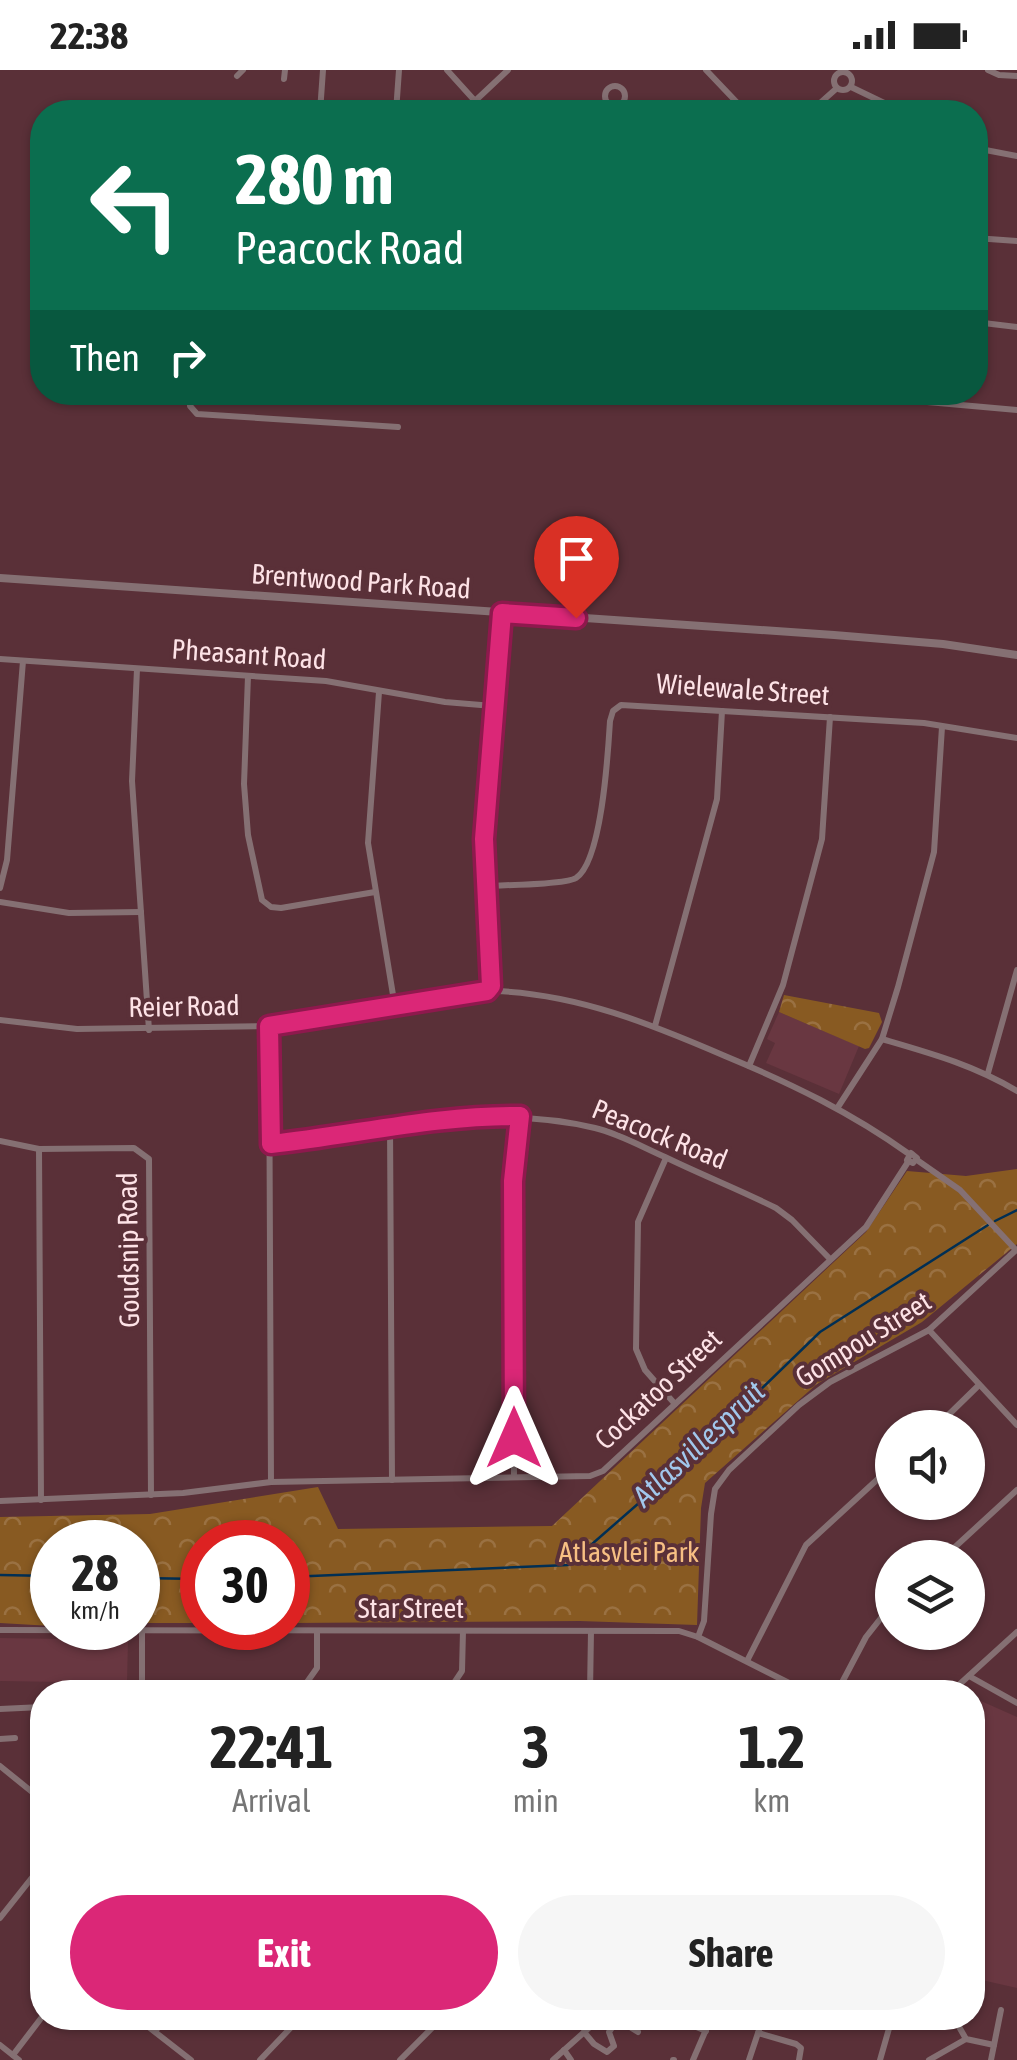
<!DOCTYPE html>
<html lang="en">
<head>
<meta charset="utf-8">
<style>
  body { margin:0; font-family:"Asap Condensed",sans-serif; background:#f6f6f6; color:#222; height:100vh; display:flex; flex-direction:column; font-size:38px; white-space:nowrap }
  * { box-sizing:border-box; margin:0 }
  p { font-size:32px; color:#767676 }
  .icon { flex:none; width:55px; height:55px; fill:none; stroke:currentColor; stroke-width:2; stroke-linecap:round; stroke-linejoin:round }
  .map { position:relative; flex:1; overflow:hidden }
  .details { position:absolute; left:30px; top:1610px; width:955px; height:350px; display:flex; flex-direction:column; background:#fff; border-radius:40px; box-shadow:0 2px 8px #0004 }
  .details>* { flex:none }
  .top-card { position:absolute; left:30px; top:30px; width:958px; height:305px; border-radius:40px; box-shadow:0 2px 8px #0004; background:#0b6e4f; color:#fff; overflow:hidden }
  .fabs { position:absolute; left:875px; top:1340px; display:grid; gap:20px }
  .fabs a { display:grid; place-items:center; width:110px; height:110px; border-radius:50%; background:#fff; box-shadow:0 2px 8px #0004; font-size:50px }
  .speed { position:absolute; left:30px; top:1450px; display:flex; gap:20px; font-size:50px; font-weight:700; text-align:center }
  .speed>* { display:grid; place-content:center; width:130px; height:130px; border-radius:50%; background:#fff; box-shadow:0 2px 8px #0004; line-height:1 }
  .speed small { font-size:25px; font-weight:400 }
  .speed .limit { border:15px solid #d22; background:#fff; color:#111 }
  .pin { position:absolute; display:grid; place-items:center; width:85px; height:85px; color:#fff; margin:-102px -42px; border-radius:50% 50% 50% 0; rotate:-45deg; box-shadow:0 0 10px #0007 }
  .pin .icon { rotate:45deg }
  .me { position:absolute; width:110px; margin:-55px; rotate:0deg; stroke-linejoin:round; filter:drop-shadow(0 0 8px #0008) }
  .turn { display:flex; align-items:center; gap:35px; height:210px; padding:0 40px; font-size:45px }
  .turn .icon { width:130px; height:130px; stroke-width:2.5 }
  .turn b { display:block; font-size:70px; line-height:85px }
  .then { display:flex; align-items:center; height:95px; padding:0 40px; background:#0003; gap:20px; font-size:38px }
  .eta { display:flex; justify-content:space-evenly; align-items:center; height:170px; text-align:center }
  .eta b { font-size:60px; font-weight:700; line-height:70px }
  .action { display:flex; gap:20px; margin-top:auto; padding:20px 40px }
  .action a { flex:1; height:115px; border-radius:60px; background:#db2777; color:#fff; font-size:40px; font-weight:700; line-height:115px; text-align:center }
  .action a+a { background:#f6f6f6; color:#222 }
  .status { display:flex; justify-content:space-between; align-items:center; height:70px; padding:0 50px; background:#fff; direction:ltr }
  .status svg { height:28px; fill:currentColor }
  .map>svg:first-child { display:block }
  .built { fill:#693741 }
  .park { fill:url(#park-crowns) }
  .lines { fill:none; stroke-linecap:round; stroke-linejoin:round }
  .stream { stroke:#002f54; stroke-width:2.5 }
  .minor { stroke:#857073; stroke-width:6 }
  .tertiary { stroke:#857073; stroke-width:8 }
  .route-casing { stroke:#8e194d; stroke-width:25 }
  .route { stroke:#db2777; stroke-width:18 }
  .labels { text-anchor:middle; stroke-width:8; stroke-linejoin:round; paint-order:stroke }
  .street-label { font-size:28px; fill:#fde2e6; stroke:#5a3038 }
  .park-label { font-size:28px; fill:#f7bf83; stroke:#5a3038 }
  .water-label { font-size:30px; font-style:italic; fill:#a1c7ec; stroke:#5a3038 }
</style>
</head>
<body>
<div class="status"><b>22:38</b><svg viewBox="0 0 49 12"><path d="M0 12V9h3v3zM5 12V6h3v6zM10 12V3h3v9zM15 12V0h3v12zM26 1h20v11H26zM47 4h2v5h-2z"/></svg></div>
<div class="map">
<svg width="1017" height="1990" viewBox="0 0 1017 1990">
  <defs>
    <pattern id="park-crowns" width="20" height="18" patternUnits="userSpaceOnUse" patternTransform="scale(2.5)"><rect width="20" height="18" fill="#885a22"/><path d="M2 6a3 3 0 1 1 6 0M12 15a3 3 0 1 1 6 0" fill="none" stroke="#9a7142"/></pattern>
  </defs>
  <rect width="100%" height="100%" fill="#5a3038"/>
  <!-- built -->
  <g class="built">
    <path d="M779,942l80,34 -20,48 -73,-31 9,-20 -8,-4z"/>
    <path d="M0,1568l128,2 -1,43 -127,-2z"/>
    <path d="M972,1627l45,20v271l-44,-10z"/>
  </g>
  <!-- park -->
  <g class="park">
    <path d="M784,925l95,18 3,9 -13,26 -4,1 -86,-37z"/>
    <path d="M1017,1099v75l-95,78 -105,62 -112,99 -4,25 -4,117 -117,-4 -292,2v-81h-86v81h-64v-81h-86v84l-52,-3v-106l150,-3 168,-27 20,42 214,-3 314,-294 41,-61 59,5z"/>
  </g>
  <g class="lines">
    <!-- stream -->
    <g class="stream">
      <path d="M995,1151l22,-11"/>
      <path d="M0,1505l52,1"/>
      <path d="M288,1507l280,-12 119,-104 133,-129 168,-107"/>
      <path d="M138,1508l64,1"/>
    </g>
    <!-- minor -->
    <g class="minor">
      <path d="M447,0l28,31"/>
      <path d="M706,0l40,42"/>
      <path d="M988,0l11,5 18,1"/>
      <circle cx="843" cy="11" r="9"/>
      <path d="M237,6l6,-6"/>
      <path d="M284,9l1,-9"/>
      <circle cx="615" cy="26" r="10"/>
      <path d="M851,17l52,25"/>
      <path d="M475,31l33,-31"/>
      <path d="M320,42l3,-42"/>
      <path d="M396,42l3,-42"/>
      <path d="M474,42l1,-11"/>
      <path d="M810,42l27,-24"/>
      <path d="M975,78l42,8"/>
      <path d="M975,168l42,3"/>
      <path d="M975,252l42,5"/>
      <path d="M190,322v14l7,8 201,13"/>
      <path d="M766,322l7,3 6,-3"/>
      <path d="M894,322l22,9 101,9"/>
      <path d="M0,589l326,22 119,21 48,4"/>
      <path d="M137,599l-5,112 17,249"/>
      <path d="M248,606l-4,108 4,51 14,65 9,7 10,1 94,-16"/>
      <path d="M379,622l-11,151 27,164"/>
      <path d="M484,816c17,-1 80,-1 92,-8 26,-17 32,-125 34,-157l3,-10 8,-6 303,18 93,15"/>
      <path d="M0,818l7,-28 16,-199"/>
      <path d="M0,832l69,11 72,-1"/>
      <path d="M491,916l-7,-147 18,-226"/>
      <path d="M493,916l2,7 -6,2 -2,-6z"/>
      <path d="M495,921c82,3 156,33 230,65 65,27 127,57 184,98"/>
      <path d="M0,950l77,9 192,-3 218,-35"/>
      <path d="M269,956l2,456"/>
      <path d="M655,956l62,-227 5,-88"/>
      <path d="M882,969c48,14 92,26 135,52"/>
      <path d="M749,996l34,-81 39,-146 8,-122"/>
      <path d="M988,1003l29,-103"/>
      <path d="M838,1037l44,-68 16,-52 36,-135 8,-125"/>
      <path d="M390,1055l2,355"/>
      <path d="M0,1071l39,8 95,-1 15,11 2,336"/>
      <path d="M271,1075c109,-13 215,-44 324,-17 25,6 47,19 70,29 37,18 75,33 111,51l16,12 38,39"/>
      <path d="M39,1079l2,351"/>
      <path d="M911,1083l6,5 -4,5 -6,-3z"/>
      <path d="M666,1088l-28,64 -2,127 9,21 30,34"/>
      <path d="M917,1090l43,30 56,60"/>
      <path d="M929,1260l88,95"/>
      <path d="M935,1358l44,-43"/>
      <path d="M514,1407l-1,-296 8,-65"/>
      <path d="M0,1431l183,-8 88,-11 319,-6 13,-5 263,-244 42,-65"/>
      <path d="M943,1488l74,-68"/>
      <path d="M0,1560l679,1 19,6 109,55"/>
      <path d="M698,1567l6,-16 7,-107 4,-25 14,-19 70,-65 31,-23 99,-52 87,-80"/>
      <path d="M747,1591l59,-116 86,-79"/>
      <path d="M969,1606l48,27"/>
      <path d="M142,1622v-62"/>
      <path d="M300,1622l17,-24v-37"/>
      <path d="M448,1622l14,-21 1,-40"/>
      <path d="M590,1622l1,-61"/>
      <path d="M837,1622l29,-55 26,-33"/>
      <path d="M951,1622l66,-60"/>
      <path d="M0,1639l42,-2"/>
      <path d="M0,1669l15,-1"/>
      <path d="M0,1696l42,34"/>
      <path d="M0,1848l42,-53"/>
      <path d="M137,1948l54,42"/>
      <path d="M675,1948l31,13"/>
      <path d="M954,1948l12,21 28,6"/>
      <path d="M155,1961l12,-13"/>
      <path d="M584,1962l10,12 13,8 7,-6 -5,-14 7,-10h6l16,10"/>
      <path d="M758,1963l38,11 5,4 -2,12"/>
      <path d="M0,1975l19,15"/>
      <path d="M564,1980l7,10"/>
      <path d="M13,1985l29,-38"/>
      <path d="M260,1990l40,-42"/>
      <path d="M400,1990l42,-42"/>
      <path d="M553,1990l47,-42"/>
      <path d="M673,1990h1"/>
      <path d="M693,1990l18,-42"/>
      <path d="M749,1990l14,-42"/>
      <path d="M880,1990l12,-42"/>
      <path d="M929,1990l37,-21"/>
      <path d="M991,1990l10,-50"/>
    </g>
    <!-- tertiary -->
    <path class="tertiary" d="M0,508l834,57 109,9 74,11"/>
  </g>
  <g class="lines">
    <defs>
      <path id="route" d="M514,1368l-1,-257 7,-65c-84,-1 -165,19 -249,28l-2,-118 218,-35 4,-5 -7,-147 18,-226 74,5"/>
    </defs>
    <!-- route casing -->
    <use href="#route" class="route-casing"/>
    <!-- route -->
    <use href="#route" class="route"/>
  </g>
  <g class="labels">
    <!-- street labels -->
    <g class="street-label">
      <text transform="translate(361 511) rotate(4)" y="10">Brentwood Park Road</text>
      <text transform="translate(249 584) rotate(4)" y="10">Pheasant Road</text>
      <text transform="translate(743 619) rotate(4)" y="10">Wielewale Street</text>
      <text transform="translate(184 936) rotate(-1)" y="10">Reier Road</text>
      <text transform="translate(660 1064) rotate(22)" y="10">Peacock Road</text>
      <text transform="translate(128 1180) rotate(-91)" y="10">Goudsnip Road</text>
      <text transform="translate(863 1269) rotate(-32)" y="10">Gompou Street</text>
      <text transform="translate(658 1319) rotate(-43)" y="10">Cockatoo Street</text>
      <text x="411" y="1548">Star Street</text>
    </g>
    <!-- park labels -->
    <g class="park-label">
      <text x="629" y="1492">Atlasvlei Park</text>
    </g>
    <!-- water labels -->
    <g class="water-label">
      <text transform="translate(699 1374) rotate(-43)" y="10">Atlasvillespruit</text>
    </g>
  </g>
</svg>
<div class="fabs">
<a><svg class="icon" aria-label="sound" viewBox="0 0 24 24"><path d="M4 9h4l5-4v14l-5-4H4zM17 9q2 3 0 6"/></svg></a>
<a><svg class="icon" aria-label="layers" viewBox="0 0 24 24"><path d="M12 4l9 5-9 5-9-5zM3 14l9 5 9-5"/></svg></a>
</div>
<div class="speed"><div>28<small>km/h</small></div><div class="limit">30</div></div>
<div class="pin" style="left:576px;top:548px;background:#d93025"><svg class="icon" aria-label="arrive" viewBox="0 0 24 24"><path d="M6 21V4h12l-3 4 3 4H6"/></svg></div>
<svg class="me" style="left:514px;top:1368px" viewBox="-20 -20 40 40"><path d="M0-17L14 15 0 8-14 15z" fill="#db2777" stroke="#fff" stroke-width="4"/></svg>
<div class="top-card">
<div class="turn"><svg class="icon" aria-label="left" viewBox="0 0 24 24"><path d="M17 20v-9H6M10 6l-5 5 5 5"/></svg><div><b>280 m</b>Peacock Road</div></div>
<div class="then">Then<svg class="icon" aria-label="right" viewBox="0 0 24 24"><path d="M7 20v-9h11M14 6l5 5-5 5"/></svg></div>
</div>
<section class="details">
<div class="eta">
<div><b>22:41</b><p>Arrival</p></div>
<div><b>3</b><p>min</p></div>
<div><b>1.2</b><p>km</p></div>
</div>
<div class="action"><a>Exit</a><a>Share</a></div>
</section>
</div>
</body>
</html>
